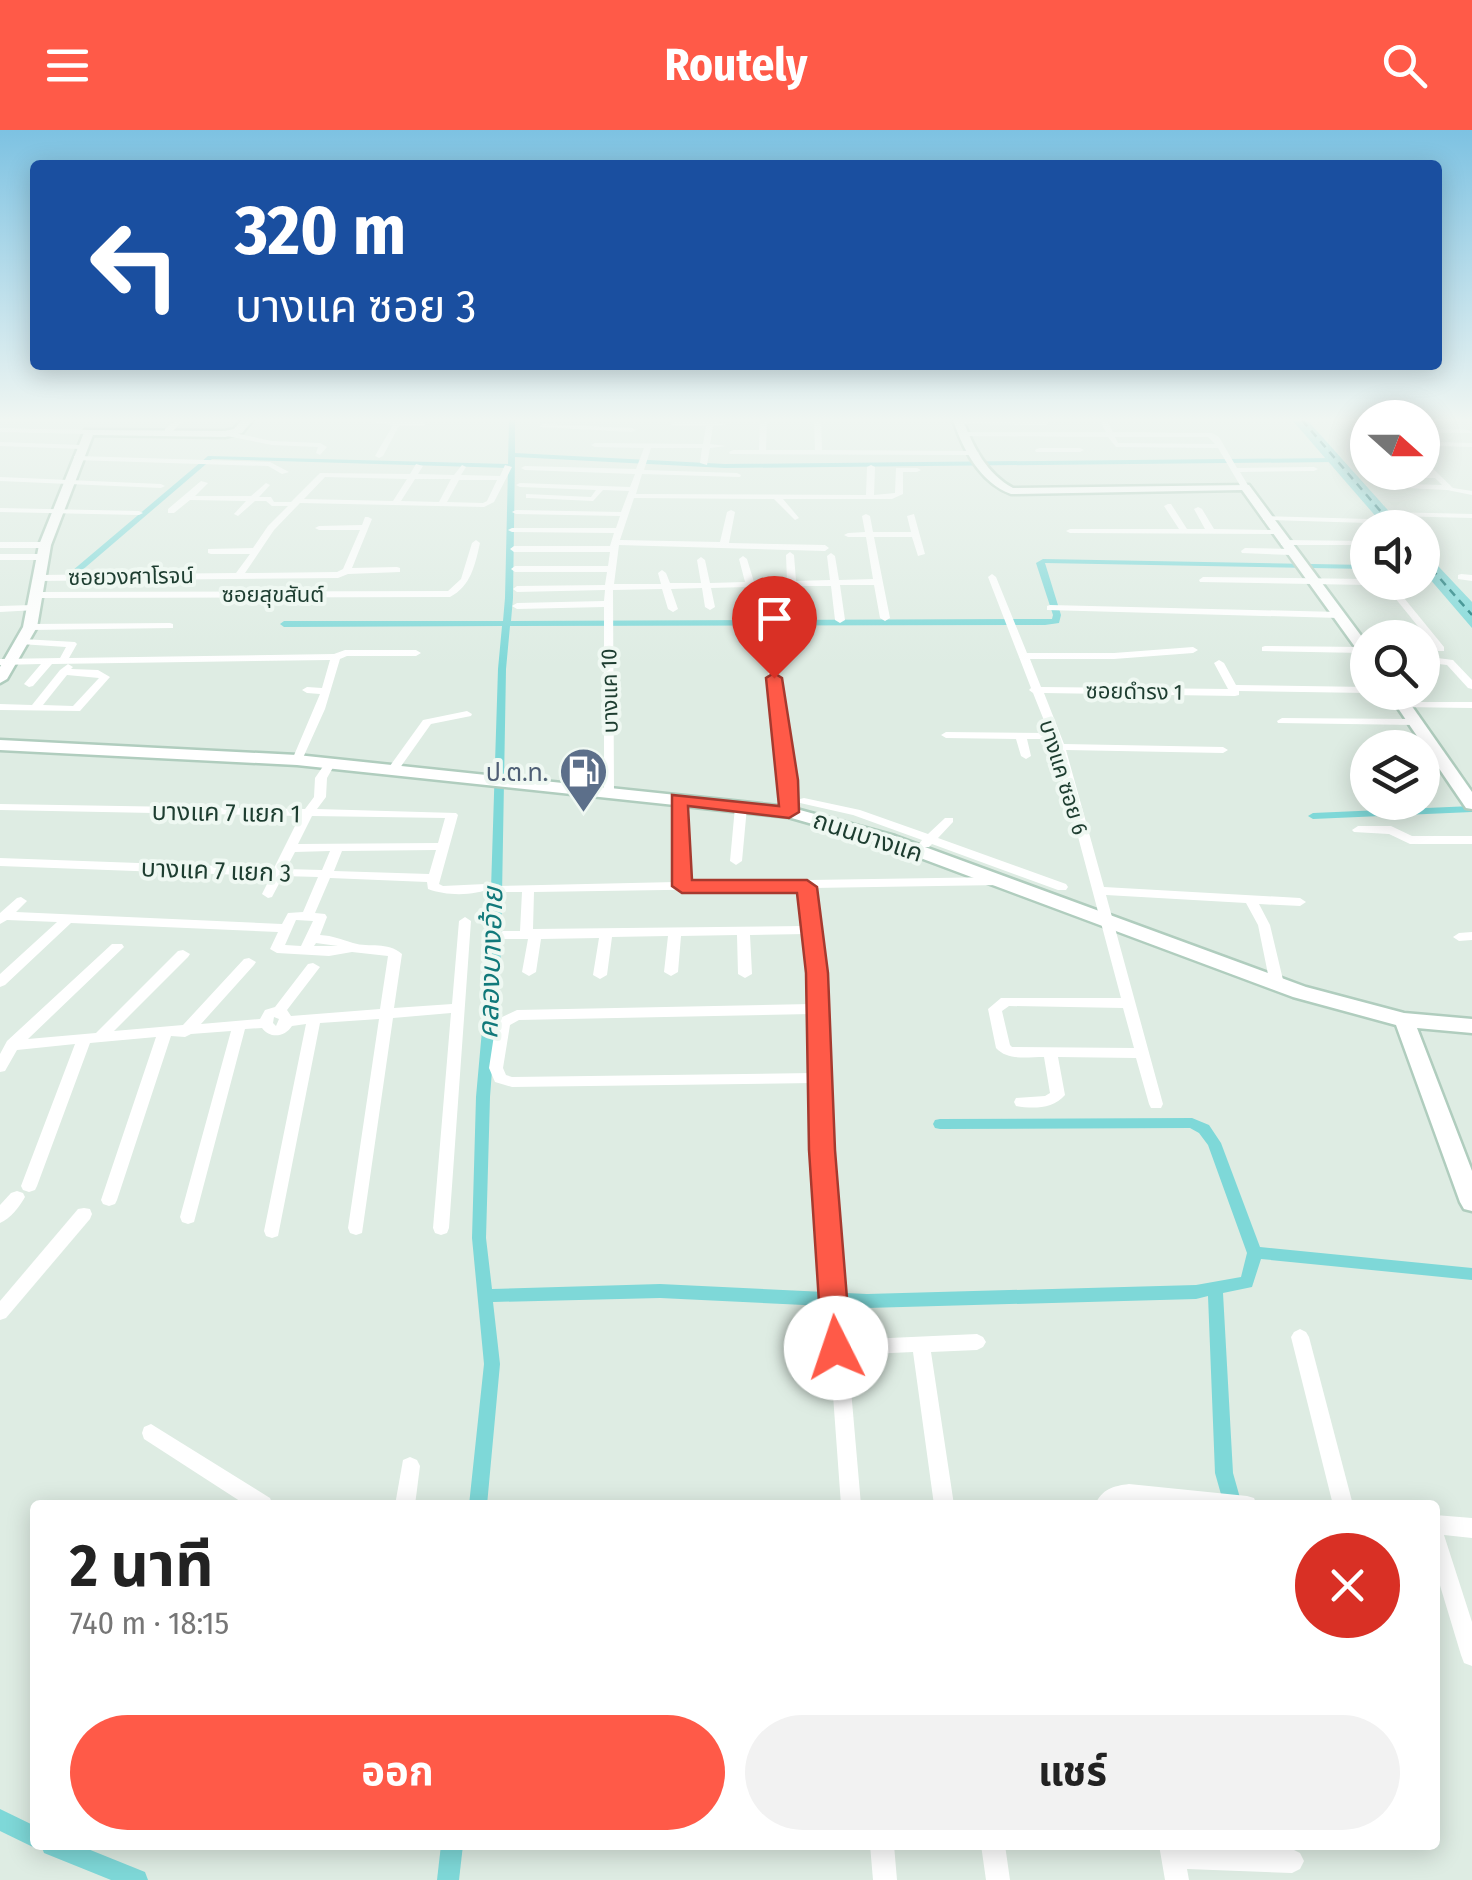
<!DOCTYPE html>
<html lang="th">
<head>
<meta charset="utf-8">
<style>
  body { margin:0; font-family:"Fira Sans Condensed","Noto Sans Thai",sans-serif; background:#f2f2f2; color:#222; height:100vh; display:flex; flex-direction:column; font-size:38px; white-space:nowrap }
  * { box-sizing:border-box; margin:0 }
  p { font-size:32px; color:#767676 }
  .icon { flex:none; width:55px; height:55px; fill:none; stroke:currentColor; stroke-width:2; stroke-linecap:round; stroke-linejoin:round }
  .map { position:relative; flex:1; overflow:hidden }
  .drawer { position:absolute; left:30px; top:1370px; width:1410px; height:350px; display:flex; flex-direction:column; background:#fff; border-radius:10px; box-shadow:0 5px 25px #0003 }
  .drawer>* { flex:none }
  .guide { position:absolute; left:30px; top:30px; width:1412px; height:210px; border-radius:10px; box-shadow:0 5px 25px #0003; background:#1a4fa0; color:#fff; overflow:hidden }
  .needle { width:65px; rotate:111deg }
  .buttons { position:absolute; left:1350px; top:270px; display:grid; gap:20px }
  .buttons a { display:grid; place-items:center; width:90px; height:90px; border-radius:50%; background:#fff; box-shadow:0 5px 25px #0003; font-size:50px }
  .pin { position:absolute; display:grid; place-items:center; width:85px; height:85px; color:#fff; margin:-102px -42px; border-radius:50% 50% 50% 0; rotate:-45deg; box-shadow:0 0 10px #0007 }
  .pin .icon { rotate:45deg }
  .me { position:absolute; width:110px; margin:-55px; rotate:356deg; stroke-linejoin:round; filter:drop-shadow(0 0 8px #0008) }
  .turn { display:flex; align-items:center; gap:35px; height:210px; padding:0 40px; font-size:45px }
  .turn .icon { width:130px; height:130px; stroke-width:2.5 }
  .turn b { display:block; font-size:70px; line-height:85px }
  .round { display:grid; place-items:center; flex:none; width:105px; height:105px; border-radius:52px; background:#f2f2f2 }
  .overview { display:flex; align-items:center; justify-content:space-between; height:170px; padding:0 40px }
  h1 { font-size:60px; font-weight:700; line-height:75px }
  .cta { display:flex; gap:20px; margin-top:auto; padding:20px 40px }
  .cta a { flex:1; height:115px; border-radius:60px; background:#ff5a48; color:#fff; font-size:40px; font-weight:700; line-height:115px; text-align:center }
  .cta a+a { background:#f2f2f2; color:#222 }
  header { display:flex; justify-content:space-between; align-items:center; height:130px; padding:0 40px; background:#ff5a48; color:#fff; font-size:45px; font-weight:700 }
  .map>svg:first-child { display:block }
  .water { fill:#7ed8d8 }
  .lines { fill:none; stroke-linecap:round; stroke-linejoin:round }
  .canal { fill:#7ed8d8; fill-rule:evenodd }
  .ferry { stroke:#11797a; stroke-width:2.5; stroke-dasharray:8 6; stroke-linecap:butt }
  .secondary-casing { stroke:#b0cdbe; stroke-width:5 }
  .street { fill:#fff; fill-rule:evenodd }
  .secondary { fill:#fff; fill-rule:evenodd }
  .route { fill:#ff5a48; stroke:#a63a2f; stroke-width:2.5 }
  .labels { text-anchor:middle; stroke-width:8; stroke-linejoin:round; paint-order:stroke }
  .far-street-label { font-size:22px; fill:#1d3d30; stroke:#eff8f2 }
  .service-label { font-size:25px; fill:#4e5e75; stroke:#eff8f2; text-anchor:end }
  .street-label { font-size:25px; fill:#1d3d30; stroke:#eff8f2 }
  .water-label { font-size:28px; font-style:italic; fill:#11797a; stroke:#eff8f2 }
</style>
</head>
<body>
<header><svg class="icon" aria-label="menu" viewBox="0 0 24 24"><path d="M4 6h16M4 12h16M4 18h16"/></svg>Routely<svg class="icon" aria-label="search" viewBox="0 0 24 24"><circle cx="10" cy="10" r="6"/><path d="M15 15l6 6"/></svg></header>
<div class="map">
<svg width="1472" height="1750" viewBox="0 0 1472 1750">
  <rect width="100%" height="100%" fill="#deece3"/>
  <!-- water -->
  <g class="water">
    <path d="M1293,291h15l95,106h-18z"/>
    <path d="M1422,419l50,53v26l-49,-57z"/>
  </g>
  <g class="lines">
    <!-- canal -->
    <g class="canal">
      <path d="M509,290h6v33l210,11 609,-6 3,2 -3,2 -609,6 -210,-11 -2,141 -2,23 534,-2h7l1,-4 -17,-52 7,-4 325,6v4l-323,-6 16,52 -2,8 -14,2 -535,1 -4,43 -5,283 -11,145 -4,141 6,51 168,-5 207,10 329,-9 45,-8 6,-24 -39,-108 -9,-12 -9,-5 -250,1 -5,-1 -2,-4 2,-4 5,-1 252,-1 17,7 12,18 39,104 212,21v12l-211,-21 -9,28 -29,6 10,180 9,32h-18l-9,-32 -7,-177 -12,3 -329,9 -207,-10 -167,4 7,62 -13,141h-18l15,-141 -12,-126 4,-141 13,-145 9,-283 4,-43 -218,1 -4,-3 4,-3h219l2,-23 3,-130 -296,-9 -139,119 -7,-2 142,-120 300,8z"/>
      <path d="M1472,676v6l-159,7 -5,-3 5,-3z"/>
      <path d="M0,1679l35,17v19h43l67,27 3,8h-37l-67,-27 -3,-8 -6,3 -35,-17z"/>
      <path d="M441,1715h22l-4,35h-22z"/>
    </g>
    <!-- ferry -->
    <g class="ferry">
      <path d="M1302,290l93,108"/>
      <path d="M1422,428l50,57"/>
    </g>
    <defs>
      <g id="secondary">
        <path d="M242,290h11l-11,13 -17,4 -132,-2 -42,110 -14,82 -30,52 -7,4v-16l23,-40 16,-82 46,-115 140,1 9,-2z"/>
        <path d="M953,290h10c10,27 24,54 50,68l236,-3 119,160v14l-5,-1 -121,-168 -231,4c-30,-11 -48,-44 -58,-74z"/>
        <path d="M1387,562h15l70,100v17l-6,-1z"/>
        <path d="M0,610l297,15 492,52 106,29 411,151 98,26 68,6v14l-55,-5 55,143v40l-8,-2 -4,-7 -64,-177 -103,-28 -410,-153 -95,-27 -491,-52 -297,-15z"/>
      </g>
    </defs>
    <!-- secondary casing -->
    <use href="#secondary" class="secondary-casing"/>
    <!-- street -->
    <g class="street">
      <path d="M176,290h8l-13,13h-6v-4z"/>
      <path d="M356,290l67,2 3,2 -3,2h-24l-16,30 -4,2 -4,-2 18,-31z"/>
      <path d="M706,290l21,4 -14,2 -3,18 16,2 -16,2 -3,17 -7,-2 2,-15h-51l-7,22 93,3 4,2 -1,2 -98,-3 -6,20 230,1 1,-28 4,-2 4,2 -1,28 21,-2 1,-25h21l4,2 -4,2h-14v22l-11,5h-109l16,19 -4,2 -21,-21 -140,-1 -14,42 100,2 7,-30 4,-2 4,2 -6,31 96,2 4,3 -4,3 -206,-6 -5,39h47l-3,-11 4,-3 4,3 4,10h31l-4,-23 4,-3 4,3 5,23 35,-1 -6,-23 4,-3 4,3 7,23 33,-1 -1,-26 4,-3 4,3 2,26 34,-1 -3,-24 4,-3 4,3 4,24 34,-1 -7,-42h-18l-4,-2 4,-2 17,-1 -3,-16 4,-2 4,2 3,16h38l-4,-16 7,-2 11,40 -7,2 -6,-19h-38l16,81 -5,3 -5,-3 -6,-33h-34l5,35 -5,3 -5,-3 -4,-34h-35l3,34 -5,3 -5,-3 -2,-34 -32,1 6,20 -5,3 -5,-3 -5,-20 -35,1 4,19 -5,3 -5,-3 -3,-19 -31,1 7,20 -5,3 -5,-3 -6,-20 -49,1 1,203 -2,2h-8v-188l-87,2 -5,-3 5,-3 87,-2 1,-11 -88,2 -4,-3 4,-3 88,-1 2,-13h-92l-4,-3 4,-3h93l2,-14h-96l-4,-3 4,-3h96l4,-13 -102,-1 -4,-2 4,-2h104l4,-12 -104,-2 -4,-2 4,-2 105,2 8,-21 -26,-1 -10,11 -64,-3h-3v-4l65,3 5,-7 -76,-3 -4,-2 4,-2 110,4 5,-13 -110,-4 -4,-2 4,-2 111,3 8,-21 -49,-1 -4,-2 4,-2 108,1 3,-18h-33l-3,-2 3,-2z"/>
      <path d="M760,290h7l-1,30h49l-1,-30h7l1,30 153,1 4,2 -4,2 -245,-1 -1,-2 4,-2h26z"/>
      <path d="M956,290l90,1 3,2 -3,2 -88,-1 -3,-2z"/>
      <path d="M1100,290h7l6,12 99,1 7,4 18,31 77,-1 4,2 -4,2 -74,1 9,15 -4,2 -4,-2 -23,-39 -102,-1 -8,-10 -146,-1 -4,-2 4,-2h144zM1115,307h93l7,7 -97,-1z"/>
      <path d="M1351,290l14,2 3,11 -8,-9z"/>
      <path d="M542,294l90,4 4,2 -4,2 -92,-5z"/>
      <path d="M0,298l89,2 4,2 -4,2 -89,-2z"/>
      <path d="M1438,299l31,1 3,3h-37z"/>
      <path d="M230,302l42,9 48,2 7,4 -7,8 -4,-2 2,-6 -46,-2 -45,-9z"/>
      <path d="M1422,308h5l1,2 -6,2z"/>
      <path d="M0,312l82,3 4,2 -4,2 -82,-3z"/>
      <path d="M1434,312l38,1v4l-35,-1h-3z"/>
      <path d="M1039,318h41l4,2 -4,2h-44l-1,-2z"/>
      <path d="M1364,320h4v4h-7l-1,-2z"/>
      <path d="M77,326l193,6 19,10 -7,2 -14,-8 -194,-6v-4z"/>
      <path d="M1422,328l31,30 19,3v4l-25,-5 -41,-2 -16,-12 4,-2h37l-9,-9zM1401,348h34l7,7 -34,-1z"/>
      <path d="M416,334l7,2 -5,8 36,1 8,-10 4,2 -5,8 39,1 5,-11 7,2 -18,35 -10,5 -184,-4 -26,27 -29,43 92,-1 6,-3 17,-39h-41l-4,-2 4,-2 43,-1 3,-8h3l4,2 -20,49 45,-1 3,1v4l-52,2 -10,4 -301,3 -4,-3 4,-3 199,-2 14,-19h-39l-3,-1v-4l45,-1 15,-22 20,-20h-16l-6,-5h-11l-17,15 -4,-2 12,-13 -56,-1 -16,13h-6v-4l33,-28 7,2 -13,13h56l15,-13 4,2 -11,12h12l3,5h17l29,-29 90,1zM325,347l82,2 -14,22 -89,-2zM415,349h36l-12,23 -38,-1zM459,350h38l-10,21 -4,2 -36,-1z"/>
      <path d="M0,347l161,7 4,2 -4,2 -161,-7z"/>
      <path d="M1168,374h3l16,25h18l-11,-20 4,-2 4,2 12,20 61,1 4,2 -4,2 -205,-1 -4,-2 4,-2h109l-15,-23z"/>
      <path d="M0,378l139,3 4,2 -4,2 -139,-3z"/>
      <path d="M1389,382l83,2v4l-80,-2h-3z"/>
      <path d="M1263,386l105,3 4,2 -4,2 -102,-3h-3z"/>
      <path d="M476,410l4,3c-5,22 -9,43 -30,54l-414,1 -4,-3 4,-3 412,-1 13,-12 11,-36z"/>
      <path d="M1284,410l80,1 4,4h-87v-4z"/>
      <path d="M0,412h45l4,3 -4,3h-45z"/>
      <path d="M1245,418l46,1 4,3 -4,3 -49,-2 -1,-2z"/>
      <path d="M0,424h43l4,3 -4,3h-43z"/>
      <path d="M992,444l4,3 31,76h87l79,-6 5,3 -5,3 -79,6h-84l11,28 187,2 -14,-26 5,-3 5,3 12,22 132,2v5h2l-2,1 -129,-2v4l-4,1 -191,-3 20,51 159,3 5,3 -5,3 -157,-3 38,137 196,11 6,4 -6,4 -41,-2 11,21 14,59 -7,5 -7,-5 -12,-59 -12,-22 -140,-8 57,209 -2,4h-10l-2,-4 -13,-46 -78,-1 7,38c-12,14 -32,14 -49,11l-2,-4 2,-4 29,-2 5,-3 -6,-36c-17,0 -36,4 -48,-9l-8,-39 13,-11h120l-69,-259h-25l4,17 -5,3 -5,-3 -5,-17 -70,-1 -5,-3 5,-3 103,1 -16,-40 -4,-3 2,-2 -43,-111zM1009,876l114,2 11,40 -122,-1 -2,-2 -8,-34z"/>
      <path d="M1461,444l11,1v6l-14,-2v-4z"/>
      <path d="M1203,447l165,2v3h4l-4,3 -168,-3 -1,-2z"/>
      <path d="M1382,452h9l53,65v4h-6z"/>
      <path d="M33,475l5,3 -2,2 -36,2v-6z"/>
      <path d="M1050,475l289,7 5,3 -5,3 -292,-8v-4z"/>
      <path d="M170,493l3,1v4l-143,2 -5,-3 5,-3z"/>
      <path d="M767,496l5,3 23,151v32l-6,3 -6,-3v-32l-21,-151z"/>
      <path d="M23,509l52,3 2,2 -8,14 265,-4 11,-4h71l5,3 -5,3h-69l-7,3 -15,50 -23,51 -5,3 -5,-3 28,-66 -13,-1 -5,-3 5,-3 15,1 8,-28 -278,4 -19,22 -4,1 -5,-3 17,-20 -41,1v-6l60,-1 6,-11 -46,-3v-4z"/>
      <path d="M1265,516l98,1 5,3 -5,3 -101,-2v-4z"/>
      <path d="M1422,526l31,4 19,20v9l-4,-1 -21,-23 -25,-3z"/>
      <path d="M68,534l5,3 -2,2 27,1 12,7 -30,34 -80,-1v-6l32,1 28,-35zM67,545l32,3 -26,28 -30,-1z"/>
      <path d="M1403,572h69v6l-73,-1v-4z"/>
      <path d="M467,581l5,3 -1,2 -40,8 -34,48h-8l-2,-2 36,-50z"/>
      <path d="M1282,588l133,1 5,3 -5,3 -137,-2 -1,-2z"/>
      <path d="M330,631l5,3 -8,14 -1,19 -9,12 139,4 2,2 -19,69 4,2 42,-2 6,4c-16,8 -45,8 -63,1l-1,-7 -97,-4 -15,35 10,1 2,3 -7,18c14,1 20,4 33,8 17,5 34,-2 49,11l-8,54 58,-4 7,-83 6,-4 6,4 -22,307 -2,5 -6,2 -6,-2 -2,-5 18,-215 -58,5 -31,215 -6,2 -6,-2 -2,-5 31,-209 -59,4 -42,213 -6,2 -6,-2 -2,-5 42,-207 -14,2c-7,11 -22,13 -30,2l-17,1 -51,193 -6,2 -6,-2 -2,-5 51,-186 -40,3 -6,3 -14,-1 -54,164 -2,4 -6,2 -6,-2 -2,-4 55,-163 -66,6 -53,143 -2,4 -6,2 -6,-2 -2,-4 54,-142 -58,6 -12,21 -5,1v-18l7,-13 105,-97h10l2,3 -96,92 68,-6 82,-82 5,-1 7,4 -2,3 -74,74 69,-6 61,-66 5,-1 7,4 -2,3 -53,59 59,-5 5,-9 10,-3 33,-43 5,-1 7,4 -33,43 4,6 89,-7 8,-53 -36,-4 -23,4 -52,-3 -7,-4 8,-17 -207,-9 -66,62 -5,2v-13l57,-52 -50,-2 -7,4v-11l17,-15 4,-1 6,4 -11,11 266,12 6,-11 15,-1 15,-35 -35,-1 -11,21 -4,1 -6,-4 9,-18 -271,-10v-8l274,10 26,-52 -300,-6v-6l305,5 9,-12 1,-19 11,-16zM312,686l133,2 -7,25 -140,1zM436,720l-7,24 -95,-3 8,-20zM330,721l-8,19 -36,-1 9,-17zM296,790l17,1 -12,25 -16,-1zM316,813l22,3h-24zM274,887l5,2 -3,7 -3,-3z"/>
      <path d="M679,666l6,3 3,83 312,-5 6,4 -6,4 -187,3 11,85 6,177 16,190 131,-6 6,3 3,5 -3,5 -6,3 -46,2 23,153h-20l-21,-153 -65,3 13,150h-20l-11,-151 -3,-6 2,-4 -15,-194 -1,-67 -301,4 -17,-5 -6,-14 7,-46 2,-3 19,-9 294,-6 -5,-70 -56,1 2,39 -7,4 -7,-4 -1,-39 -56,1 -3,36 -7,4 -7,-4 4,-36 -56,1 -5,38 -7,4 -7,-4 6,-37 -58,1 -5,33 -7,4 -7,-4 6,-33h-25l-6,-4 6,-4h17l2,-39h-25l-2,-3 2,-3 179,-4 -3,-83zM801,758l4,38 -272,3 1,-37zM811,884l2,59 -301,4 -6,-2 -3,-7 7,-43 9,-5z"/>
      <path d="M804,668l56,12 68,24 17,-16h8v4l-15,16 128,46 2,3 -2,3h-8l-126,-46 -3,3h-8l-2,-3 3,-4 -69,-25 -53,-12v-4z"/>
      <path d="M741,674l6,3 -5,54 -6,4 -6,-4 5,-54z"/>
      <path d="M1358,696h33l21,10h60v8h-62l-21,-10 -35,-2 -2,-2z"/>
      <path d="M1472,802v8l-13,1 -6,-4 6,-4z"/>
      <path d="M17,1061l6,2 2,4c-5,9 -15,22 -25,26v-18l11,-12z"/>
      <path d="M84,1078l6,1 2,5 -2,5 -84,99 -6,2v-19l78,-92z"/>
      <path d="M1300,1199l6,3 3,5 44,168h-20l-42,-168 3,-5z"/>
      <path d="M151,1294l119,74 3,7h-27l-102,-66 -2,-6 2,-6z"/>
      <path d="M410,1327l7,3 3,6 -5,39h-20l8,-45z"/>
      <path d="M1129,1354l118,12 7,2 3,7h-102l-26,-3 -10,3h-24c7,-16 18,-19 34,-21z"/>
      <path d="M1435,1385l37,3v20l-28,-3 28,87v44l-8,-3 -3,-8 -26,-86z"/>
      <path d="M870,1715h24l3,35h-24z"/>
      <path d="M981,1715h24l5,35h-24z"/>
      <path d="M1159,1715l133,4 8,4 4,8 -4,8 -8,4 -105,-4 2,11h-24z"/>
    </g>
    <!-- secondary -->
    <use href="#secondary" class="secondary"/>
  </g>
  <!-- sky -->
  <linearGradient id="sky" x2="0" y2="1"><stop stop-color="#7dc2e2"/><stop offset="0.54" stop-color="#f0f6f2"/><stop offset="1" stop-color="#f0f6f2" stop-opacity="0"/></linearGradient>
  <rect width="1472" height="536" fill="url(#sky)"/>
  <!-- route -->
  <path class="route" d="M774,543l8,5 16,102 1,32 -10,6 -101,-12 4,74h115l10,7 11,86 7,177 16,198 -4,9 -11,3 -10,-3 -4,-9 -13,-198 -3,-177 -9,-80h-115l-10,-7v-91l107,11 -13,-128z"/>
  <!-- icons -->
  <defs>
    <symbol id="fuel-pin" viewBox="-11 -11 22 30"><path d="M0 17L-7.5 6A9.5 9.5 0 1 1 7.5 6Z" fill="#5c6f8a" stroke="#eff8f2"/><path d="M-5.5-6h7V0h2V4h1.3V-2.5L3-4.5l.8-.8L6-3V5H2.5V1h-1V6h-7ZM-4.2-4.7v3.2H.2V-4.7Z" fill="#fff"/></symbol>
  </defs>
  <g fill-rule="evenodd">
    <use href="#fuel-pin" x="556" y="614" width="55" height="75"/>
  </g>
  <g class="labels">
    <!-- far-street labels -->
    <g class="far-street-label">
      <text transform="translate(131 446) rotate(-1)" y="8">ซอยวงศาโรจน์</text>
      <text x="273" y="472">ซอยสุขสันต์</text>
      <text transform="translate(609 561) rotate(-91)" y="8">บางแค 10</text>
      <text transform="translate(1134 561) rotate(1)" y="8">ซอยดำรง 1</text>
      <text transform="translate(1064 647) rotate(73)" y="8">บางแค ซอย 6</text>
    </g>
    <!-- service labels -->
    <g class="service-label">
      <text x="548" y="651">ป.ต.ท.</text>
    </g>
    <!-- street labels -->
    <g class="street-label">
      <text transform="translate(226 682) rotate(1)" y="9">บางแค 7 แยก 1</text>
      <text transform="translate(868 706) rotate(18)" y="9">ถนนบางแค</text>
      <text transform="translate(216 740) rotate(2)" y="9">บางแค 7 แยก 3</text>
    </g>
    <!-- water labels -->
    <g class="water-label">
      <text transform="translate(490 833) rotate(-88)" y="10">คลองบางอ้าย</text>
    </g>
  </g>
</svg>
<div class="buttons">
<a><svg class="needle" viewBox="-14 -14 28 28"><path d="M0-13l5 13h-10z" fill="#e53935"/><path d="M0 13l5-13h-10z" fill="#767676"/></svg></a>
<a><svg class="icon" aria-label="sound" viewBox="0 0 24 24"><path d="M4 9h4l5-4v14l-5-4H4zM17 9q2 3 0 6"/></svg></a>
<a><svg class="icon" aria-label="search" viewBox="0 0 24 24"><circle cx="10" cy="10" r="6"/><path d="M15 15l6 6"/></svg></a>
<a><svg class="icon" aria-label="layers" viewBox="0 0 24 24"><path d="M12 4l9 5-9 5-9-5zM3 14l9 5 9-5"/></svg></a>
</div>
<div class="pin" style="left:774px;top:548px;background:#d93025"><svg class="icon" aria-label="arrive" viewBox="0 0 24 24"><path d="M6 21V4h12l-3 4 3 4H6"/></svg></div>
<svg class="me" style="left:836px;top:1218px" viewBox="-20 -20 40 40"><circle r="19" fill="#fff"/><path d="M0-13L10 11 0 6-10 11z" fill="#ff5a48"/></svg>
<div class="guide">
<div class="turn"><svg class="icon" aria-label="left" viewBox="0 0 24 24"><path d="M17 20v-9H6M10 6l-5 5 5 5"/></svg><div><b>320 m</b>บางแค ซอย 3</div></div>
</div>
<section class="drawer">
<div class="overview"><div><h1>2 นาที</h1><p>740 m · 18:15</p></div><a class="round" style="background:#d93025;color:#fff"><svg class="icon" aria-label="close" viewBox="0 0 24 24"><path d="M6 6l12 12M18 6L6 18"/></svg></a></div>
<div class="cta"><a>ออก</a><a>แชร์</a></div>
</section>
</div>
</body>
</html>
